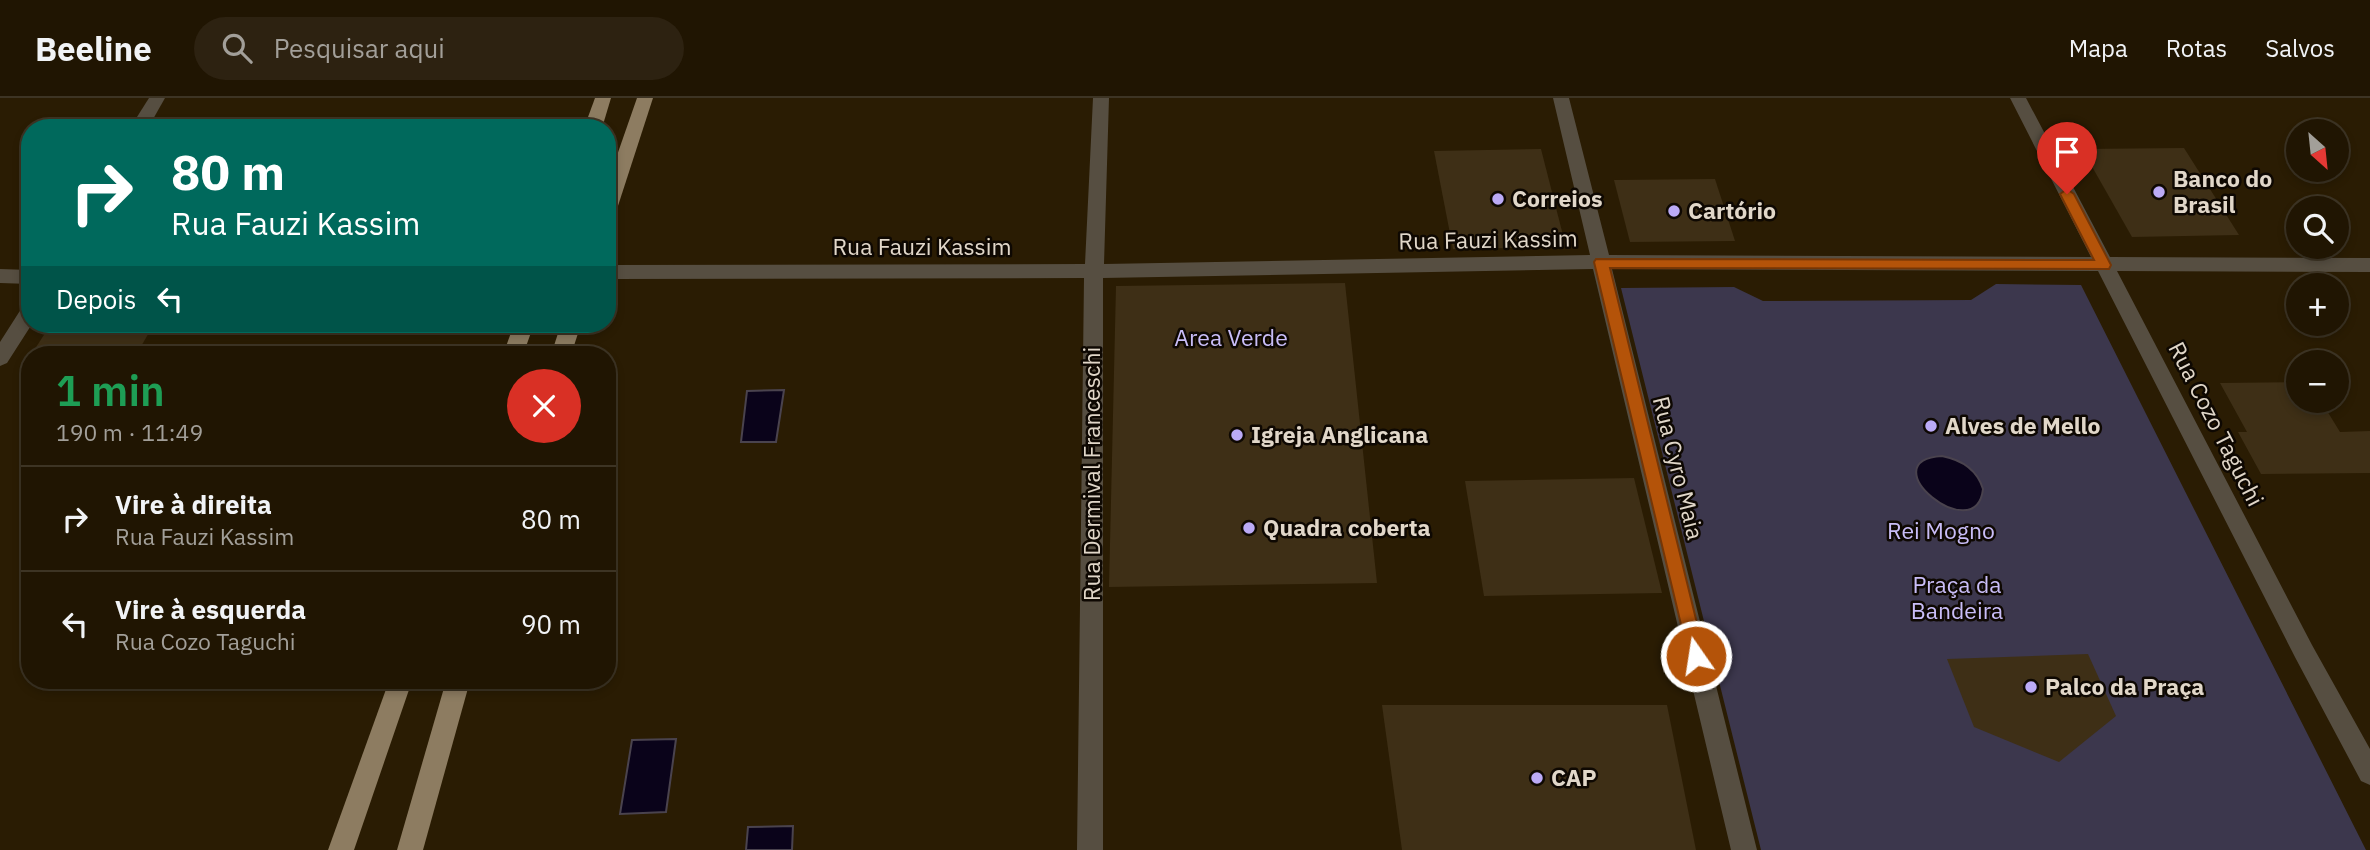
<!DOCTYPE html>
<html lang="pt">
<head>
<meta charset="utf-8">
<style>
  body { margin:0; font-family:"IBM Plex Sans",sans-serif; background:#2d2211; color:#f1f3f6; height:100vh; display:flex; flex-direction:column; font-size:26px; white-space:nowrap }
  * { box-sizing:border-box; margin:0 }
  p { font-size:23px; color:#a29f99 }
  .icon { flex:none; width:38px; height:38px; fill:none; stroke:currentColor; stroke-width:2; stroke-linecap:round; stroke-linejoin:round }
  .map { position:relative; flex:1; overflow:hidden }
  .sheet { position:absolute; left:21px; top:248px; width:595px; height:343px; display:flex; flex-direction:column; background:#201502; border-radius:28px; box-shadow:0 4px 10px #0003,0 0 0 2px #3d3424 }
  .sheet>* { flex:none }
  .banner { position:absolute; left:21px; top:21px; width:595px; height:214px; border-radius:28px; box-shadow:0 4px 10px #0003,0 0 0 2px #3d3424; background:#00695c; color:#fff; overflow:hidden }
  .needle { width:46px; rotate:153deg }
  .controls { position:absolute; left:2286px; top:21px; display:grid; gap:14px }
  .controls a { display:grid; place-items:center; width:63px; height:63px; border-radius:50%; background:#201502; box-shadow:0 4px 10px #0003,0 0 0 2px #3d3424; font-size:35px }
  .pin { position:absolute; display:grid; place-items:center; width:60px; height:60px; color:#fff; margin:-72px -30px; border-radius:50% 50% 50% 0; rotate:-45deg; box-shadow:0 0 7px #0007 }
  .pin .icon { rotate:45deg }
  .me { position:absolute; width:77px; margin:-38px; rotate:347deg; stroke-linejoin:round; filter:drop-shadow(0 0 5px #0008) }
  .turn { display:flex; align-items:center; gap:24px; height:147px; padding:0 35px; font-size:32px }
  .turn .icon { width:91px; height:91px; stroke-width:2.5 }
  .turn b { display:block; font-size:49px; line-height:60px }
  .then { display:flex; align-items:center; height:66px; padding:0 35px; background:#0003; gap:14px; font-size:26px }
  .round { display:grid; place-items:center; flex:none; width:74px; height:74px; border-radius:37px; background:#2d2211 }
  .summary { display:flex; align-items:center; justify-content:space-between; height:119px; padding:0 35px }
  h1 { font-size:42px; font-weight:600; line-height:52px; color:#1e9e55 }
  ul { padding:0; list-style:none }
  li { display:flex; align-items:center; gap:21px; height:105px; padding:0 35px; border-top:2px solid #3d3424 }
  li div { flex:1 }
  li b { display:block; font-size:26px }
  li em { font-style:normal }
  header { display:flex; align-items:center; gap:42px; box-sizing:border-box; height:98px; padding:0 35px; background:#201502; border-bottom:2px solid #3d3424 }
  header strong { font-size:33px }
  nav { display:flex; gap:38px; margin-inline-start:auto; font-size:24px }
  .search { width:490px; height:63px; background:#2d2211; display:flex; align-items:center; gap:18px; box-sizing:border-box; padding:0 24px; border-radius:38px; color:#a29f99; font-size:26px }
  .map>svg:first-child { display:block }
  .green { fill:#3c374d }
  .water { fill:#0a031a; stroke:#4a434e; stroke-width:2 }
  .building { fill:#3e2f16 }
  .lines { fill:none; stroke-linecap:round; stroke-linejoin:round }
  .minor { fill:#564e41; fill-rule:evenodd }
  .major { fill:#8d7c61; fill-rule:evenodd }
  .route { fill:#b45309; stroke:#753606; stroke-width:2 }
  .poi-dot { fill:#bbaaf6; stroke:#0e0802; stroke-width:2.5 }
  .labels { text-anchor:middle; stroke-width:5; stroke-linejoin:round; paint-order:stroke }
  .poi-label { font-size:23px; font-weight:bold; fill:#e1d7c9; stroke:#0e0802; text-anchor:start }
  .street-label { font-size:23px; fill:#e1d7c9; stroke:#0e0802 }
  .park-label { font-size:23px; fill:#c9bdf7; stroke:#0e0802 }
</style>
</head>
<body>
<header>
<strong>Beeline</strong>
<div class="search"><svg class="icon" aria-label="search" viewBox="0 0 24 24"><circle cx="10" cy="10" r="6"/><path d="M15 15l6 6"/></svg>Pesquisar aqui</div>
<nav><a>Mapa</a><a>Rotas</a><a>Salvos</a></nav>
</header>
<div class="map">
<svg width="2370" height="752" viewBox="0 0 2370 752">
  <rect width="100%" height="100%" fill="#2a1c03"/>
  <!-- green -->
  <path class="green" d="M1996,186l85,1 285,565h-605l-140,-562 113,-1 29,14 208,-1z"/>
  <!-- water -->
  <g class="water">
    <path d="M784,292l-8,52h-35l6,-51z"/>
    <path d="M1942,358c20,4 35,13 41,33 -7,61 -115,-28 -41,-33z"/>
    <path d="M676,641l-10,73 -46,2 12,-74z"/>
    <path d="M793,728l-1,24h-46l2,-23z"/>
  </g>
  <!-- building -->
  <g class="building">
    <path d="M2184,50l55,87 -107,2 -50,-88z"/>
    <path d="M1541,51l25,98 -113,2 -19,-98z"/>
    <path d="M1715,81l20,62 -105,1 -16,-62z"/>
    <path d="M1345,185l32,300 -268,4 7,-301z"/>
    <path d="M51,226h103l-18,31h-105z"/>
    <path d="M2298,284v19h23l19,31 30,-1v42l-109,1 -23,-42h9l-27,-49z"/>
    <path d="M1634,380l28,115 -178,3 -19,-115z"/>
    <path d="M2088,556l28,62 -57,46 -85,-35 -27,-68z"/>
    <path d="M1382,607h285l29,145h-294z"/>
  </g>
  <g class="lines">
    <!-- minor -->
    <g class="minor">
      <path d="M149,0h16l-17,30h-18z"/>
      <path d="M1093,0h16l-5,166 486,-9 -37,-157h16l40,157 482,2 -81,-159h16l84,159 260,1v14l-253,-1 195,374 58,104v36l-9,-4 -65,-122 -198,-388 -486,-2 145,581h-26l-138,-581 -490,9v572h-26l7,-572 -477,1v-14l478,-1z"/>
      <path d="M0,171l30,1v14l-30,-1z"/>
      <path d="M30,206v20h2l-25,39 -7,3v-24l23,-36z"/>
    </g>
    <!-- major -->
    <g class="major">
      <path d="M595,0h16l-9,30h-18z"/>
      <path d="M637,0h16l-37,114 -3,5 -6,1v-34z"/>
      <path d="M514,226h20l-11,31h-20z"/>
      <path d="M561,226h20l-10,31h-20z"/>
      <path d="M389,583h23l-58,169h-26z"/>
      <path d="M446,583h24l-47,169h-26z"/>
    </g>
  </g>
  <!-- route -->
  <path class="route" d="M2067,91l7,5 37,71 -2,4 -499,-1 95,388 -3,6 -6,2 -6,-2 -96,-400 2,-3 498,1 -34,-66z"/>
  <!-- markers -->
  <g class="poi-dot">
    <circle cx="2159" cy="94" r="7"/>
    <circle cx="1498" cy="101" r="7"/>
    <circle cx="1674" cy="113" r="7"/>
    <circle cx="1931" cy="328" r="7"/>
    <circle cx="1237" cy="337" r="7"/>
    <circle cx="1249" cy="430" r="7"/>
    <circle cx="2031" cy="589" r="7"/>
    <circle cx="1537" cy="680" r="7"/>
  </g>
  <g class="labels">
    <!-- poi labels -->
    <g class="poi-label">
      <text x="2173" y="89">Banco do<tspan x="2173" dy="26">Brasil</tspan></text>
      <text x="1512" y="109">Correios</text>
      <text x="1688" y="121">Cartório</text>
      <text x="1945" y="336">Alves de Mello</text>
      <text x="1251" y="345">Igreja Anglicana</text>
      <text x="1263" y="438">Quadra coberta</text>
      <text x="2045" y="597">Palco da Praça</text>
      <text x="1551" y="688">CAP</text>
    </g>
    <!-- street labels -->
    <g class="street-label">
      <text transform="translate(1488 142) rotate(-1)" y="8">Rua Fauzi Kassim</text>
      <text x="922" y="157">Rua Fauzi Kassim</text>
      <text transform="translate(2216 326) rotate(63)" y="8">Rua Cozo Taguchi</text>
      <text transform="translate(1678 370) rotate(76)" y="8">Rua Cyro Maia</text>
      <text transform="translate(1092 376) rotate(-90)" y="8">Rua Dermival Franceschi</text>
    </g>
    <!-- park labels -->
    <g class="park-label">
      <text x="1231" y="248">Area Verde</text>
      <text x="1941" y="441">Rei Mogno</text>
      <text x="1957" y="495">Praça da<tspan x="1957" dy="26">Bandeira</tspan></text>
    </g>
  </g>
</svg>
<div class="controls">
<a><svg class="needle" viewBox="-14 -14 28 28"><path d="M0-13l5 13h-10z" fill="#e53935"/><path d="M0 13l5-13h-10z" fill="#a29f99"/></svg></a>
<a><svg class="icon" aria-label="search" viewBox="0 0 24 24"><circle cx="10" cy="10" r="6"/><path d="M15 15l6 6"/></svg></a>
<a>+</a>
<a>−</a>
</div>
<div class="pin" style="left:2067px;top:96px;background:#d93025"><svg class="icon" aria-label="arrive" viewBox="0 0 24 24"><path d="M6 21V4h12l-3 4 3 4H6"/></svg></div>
<svg class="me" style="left:1696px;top:558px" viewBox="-20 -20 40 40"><circle r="17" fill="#b45309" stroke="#fff" stroke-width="3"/><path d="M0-11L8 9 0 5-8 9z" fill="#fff"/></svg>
<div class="banner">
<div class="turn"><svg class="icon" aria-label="right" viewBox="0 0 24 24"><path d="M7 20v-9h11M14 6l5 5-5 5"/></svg><div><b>80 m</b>Rua Fauzi Kassim</div></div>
<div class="then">Depois<svg class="icon" aria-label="left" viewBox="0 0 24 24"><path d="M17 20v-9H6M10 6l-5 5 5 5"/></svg></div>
</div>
<section class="sheet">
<div class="summary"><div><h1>1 min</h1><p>190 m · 11:49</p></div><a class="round" style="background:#d93025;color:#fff"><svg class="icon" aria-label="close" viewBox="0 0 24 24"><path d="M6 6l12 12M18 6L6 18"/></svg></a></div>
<ul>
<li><svg class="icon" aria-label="right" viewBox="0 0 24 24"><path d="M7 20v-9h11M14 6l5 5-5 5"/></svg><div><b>Vire à direita</b><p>Rua Fauzi Kassim</p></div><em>80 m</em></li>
<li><svg class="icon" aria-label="left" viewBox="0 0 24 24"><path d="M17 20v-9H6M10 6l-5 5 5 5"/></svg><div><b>Vire à esquerda</b><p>Rua Cozo Taguchi</p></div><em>90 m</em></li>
</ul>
</section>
</div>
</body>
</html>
